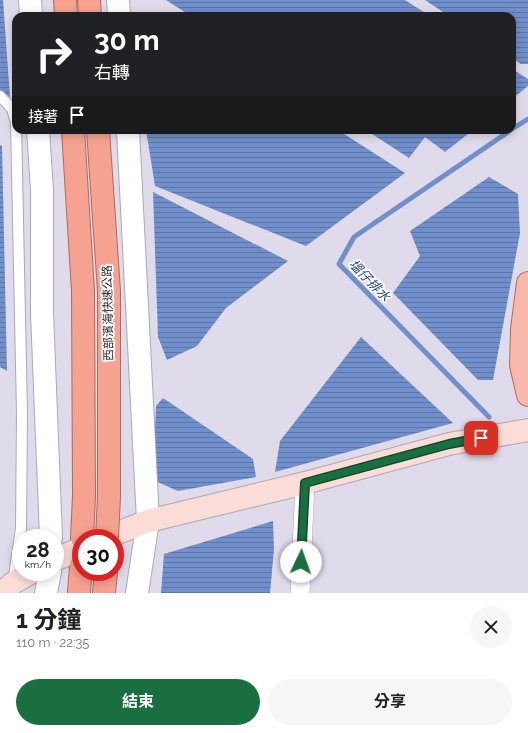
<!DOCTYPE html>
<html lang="zh-TW">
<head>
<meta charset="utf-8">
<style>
  body { margin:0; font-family:Raleway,"Noto Sans TC",sans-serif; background:#f6f6f6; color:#202124; height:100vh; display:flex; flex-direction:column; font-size:15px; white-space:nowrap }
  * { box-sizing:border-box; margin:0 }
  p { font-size:13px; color:#757577 }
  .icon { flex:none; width:22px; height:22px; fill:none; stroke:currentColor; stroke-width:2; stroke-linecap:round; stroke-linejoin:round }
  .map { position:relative; height:593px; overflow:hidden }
  .drawer { display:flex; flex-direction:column; background:#fff; flex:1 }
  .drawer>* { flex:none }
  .banner { position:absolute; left:12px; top:12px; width:504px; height:122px; border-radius:12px; box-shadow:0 2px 10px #0003; background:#202124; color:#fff; overflow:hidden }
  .speed { position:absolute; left:12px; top:529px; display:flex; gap:8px; font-size:20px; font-weight:700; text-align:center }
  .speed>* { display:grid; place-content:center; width:52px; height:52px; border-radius:50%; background:#fff; box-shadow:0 2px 10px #0003; line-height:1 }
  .speed small { font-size:10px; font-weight:400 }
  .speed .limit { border:6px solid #d22; background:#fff; color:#111 }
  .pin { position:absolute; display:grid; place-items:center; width:34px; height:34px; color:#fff; margin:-17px; border-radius:8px; box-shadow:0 2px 6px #0006 }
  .me { position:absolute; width:44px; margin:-22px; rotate:3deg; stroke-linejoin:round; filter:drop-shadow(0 0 3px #0008) }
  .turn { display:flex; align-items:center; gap:14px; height:84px; padding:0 16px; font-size:18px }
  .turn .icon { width:52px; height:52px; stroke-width:2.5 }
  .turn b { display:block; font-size:28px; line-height:34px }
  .then { display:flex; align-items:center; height:38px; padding:0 16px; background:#0003; gap:8px; font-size:15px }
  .round { display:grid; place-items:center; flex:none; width:42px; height:42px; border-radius:21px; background:#f6f6f6 }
  .head { display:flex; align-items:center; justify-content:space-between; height:68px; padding:0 16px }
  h1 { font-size:24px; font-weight:700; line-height:30px }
  .action { display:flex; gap:8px; margin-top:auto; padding:8px 16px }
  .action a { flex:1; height:46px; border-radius:24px; background:#1a6f41; color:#fff; font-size:16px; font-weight:700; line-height:46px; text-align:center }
  .action a+a { background:#f6f6f6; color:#202124 }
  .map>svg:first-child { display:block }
  .water { fill:url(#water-rules) }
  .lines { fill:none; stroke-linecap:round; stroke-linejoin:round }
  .stream { stroke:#718fca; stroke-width:5 }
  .service-casing { stroke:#ada8b7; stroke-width:12 }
  .minor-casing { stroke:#ada8b7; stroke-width:20 }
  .tertiary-casing { stroke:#ada8b7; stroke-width:24 }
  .secondary-casing { stroke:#ada8b7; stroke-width:24 }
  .primary-casing { stroke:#af6a5e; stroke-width:24 }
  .trunk-casing { stroke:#af6a5e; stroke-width:24 }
  .service { stroke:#fff; stroke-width:10 }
  .minor { stroke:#fff; stroke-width:19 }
  .tertiary { stroke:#fff; stroke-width:22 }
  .secondary { stroke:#fbdcd6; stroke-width:22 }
  .primary { stroke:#f8b9ac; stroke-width:22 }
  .trunk { stroke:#f6a290; stroke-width:22 }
  .trunk-bridge-casing { stroke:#af6a5e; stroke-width:24; stroke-linecap:butt }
  .trunk-bridge { stroke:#f6a290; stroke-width:22 }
  .route-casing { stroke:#11482a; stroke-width:10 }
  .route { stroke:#1a6f41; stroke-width:7 }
  .labels { text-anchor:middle; stroke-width:3.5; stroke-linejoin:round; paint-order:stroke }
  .street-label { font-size:12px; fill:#302e34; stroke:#fff }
  .water-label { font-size:13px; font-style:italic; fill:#24458d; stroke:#fff }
</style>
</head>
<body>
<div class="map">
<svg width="528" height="593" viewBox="0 0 528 593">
  <defs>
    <pattern id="water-rules" width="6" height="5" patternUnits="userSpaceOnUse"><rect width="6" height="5" fill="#718fca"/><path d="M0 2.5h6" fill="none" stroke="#5d75a5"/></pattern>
  </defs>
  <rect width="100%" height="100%" fill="#e0dbeb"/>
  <!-- water -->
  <g class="water">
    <path d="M0,0h3l7,97 -10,-6z"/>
    <path d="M166,0h239l25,16h-239z"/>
    <path d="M425,0h103v64h-7l-9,-6v-42h-63z"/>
    <path d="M512,69l16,10v7l-16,13z"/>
    <path d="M146,130h192l67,43 -99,73 -151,-60z"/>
    <path d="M366,130h107l-28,22 -20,-15 -16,21z"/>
    <path d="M0,145l2,1 5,225 -7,-4z"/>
    <path d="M489,177l29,17 2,39 -27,147h-15l-85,-87 27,-37 -10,-25z"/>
    <path d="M153,192l135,69 -62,47 -29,38 -30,14 -9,-23z"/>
    <path d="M361,337l92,86 -178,49 5,-31z"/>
    <path d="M163,398l90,61 3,18 -78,14 -25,-11 3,-74z"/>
    <path d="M273,521l1,28 -4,44h-109l3,-39z"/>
  </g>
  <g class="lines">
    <!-- stream -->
    <g class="stream">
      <path d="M512,129l16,-10"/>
      <path d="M489,417l-150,-153 15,-27 157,-107"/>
    </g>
    <defs>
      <path id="service" d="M0,96l12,13 4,13 6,292 -1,114 -8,55"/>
      <path id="minor" d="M300,593l5,-110"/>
      <g id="tertiary">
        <path d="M30,0l1,16"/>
        <path d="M118,0l1,16"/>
        <path d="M38,130l4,60v123l9,225"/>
        <path d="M128,130l20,391 -11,72"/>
        <path d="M46,593l4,-21"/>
      </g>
      <g id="secondary">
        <path d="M105,538l43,-17 157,-38 144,-39 79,-14"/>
        <path d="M55,560l26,-12"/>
        <path d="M2,593l11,-10 19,-11"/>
      </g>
      <path id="primary" d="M528,283l-6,46 -1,36 7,30"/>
      <g id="trunk">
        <path d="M65,0l1,16"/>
        <path d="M89,0l1,16"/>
        <path d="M73,130l10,161 1,205 -2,42"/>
        <path d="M98,130l11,161v205"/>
        <path d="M79,593l2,-28"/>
        <path d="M104,593l2,-21"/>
      </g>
    </defs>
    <!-- service casing -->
    <use href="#service" class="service-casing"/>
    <!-- minor casing -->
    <use href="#minor" class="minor-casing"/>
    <!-- tertiary casing -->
    <use href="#tertiary" class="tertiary-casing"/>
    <!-- secondary casing -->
    <use href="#secondary" class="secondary-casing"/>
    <!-- primary casing -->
    <use href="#primary" class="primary-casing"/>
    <!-- trunk casing -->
    <use href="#trunk" class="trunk-casing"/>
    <!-- service -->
    <use href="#service" class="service"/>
    <!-- minor -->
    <use href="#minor" class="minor"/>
    <!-- tertiary -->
    <use href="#tertiary" class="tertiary"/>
    <!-- secondary -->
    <use href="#secondary" class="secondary"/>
    <!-- primary -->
    <use href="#primary" class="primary"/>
    <!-- trunk -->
    <use href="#trunk" class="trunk"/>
    <defs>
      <path id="trunk-bridge" d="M107,538l2,-42"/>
    </defs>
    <!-- trunk-bridge casing -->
    <use href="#trunk-bridge" class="trunk-bridge-casing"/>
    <!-- trunk-bridge -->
    <use href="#trunk-bridge" class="trunk-bridge"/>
  </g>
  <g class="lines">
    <defs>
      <path id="route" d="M301,562l4,-79 144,-39 32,-6"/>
    </defs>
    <!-- route casing -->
    <use href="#route" class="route-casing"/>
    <!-- route -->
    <use href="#route" class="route"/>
  </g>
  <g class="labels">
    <!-- street labels -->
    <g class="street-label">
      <text transform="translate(108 313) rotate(-91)" y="4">西部濱海快速公路</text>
    </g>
    <!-- water labels -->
    <g class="water-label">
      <text transform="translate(370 280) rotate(46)" y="5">塭仔排水</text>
    </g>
  </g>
</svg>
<div class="speed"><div>28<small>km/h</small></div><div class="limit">30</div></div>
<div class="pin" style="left:481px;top:438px;background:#d93025"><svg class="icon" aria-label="arrive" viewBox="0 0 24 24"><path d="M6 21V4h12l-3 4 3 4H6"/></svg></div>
<svg class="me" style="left:301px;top:562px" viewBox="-20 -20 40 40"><circle r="19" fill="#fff"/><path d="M0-13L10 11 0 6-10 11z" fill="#1a6f41"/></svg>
<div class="banner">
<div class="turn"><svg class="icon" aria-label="right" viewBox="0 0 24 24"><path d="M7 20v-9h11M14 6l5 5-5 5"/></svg><div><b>30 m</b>右轉</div></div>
<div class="then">接著<svg class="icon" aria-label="arrive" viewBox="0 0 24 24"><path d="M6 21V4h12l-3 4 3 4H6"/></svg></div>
</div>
</div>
<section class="drawer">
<div class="head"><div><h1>1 分鐘</h1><p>110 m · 22:35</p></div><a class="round"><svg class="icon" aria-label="close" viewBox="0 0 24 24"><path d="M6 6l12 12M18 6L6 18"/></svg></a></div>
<div class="action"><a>結束</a><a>分享</a></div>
</section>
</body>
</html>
